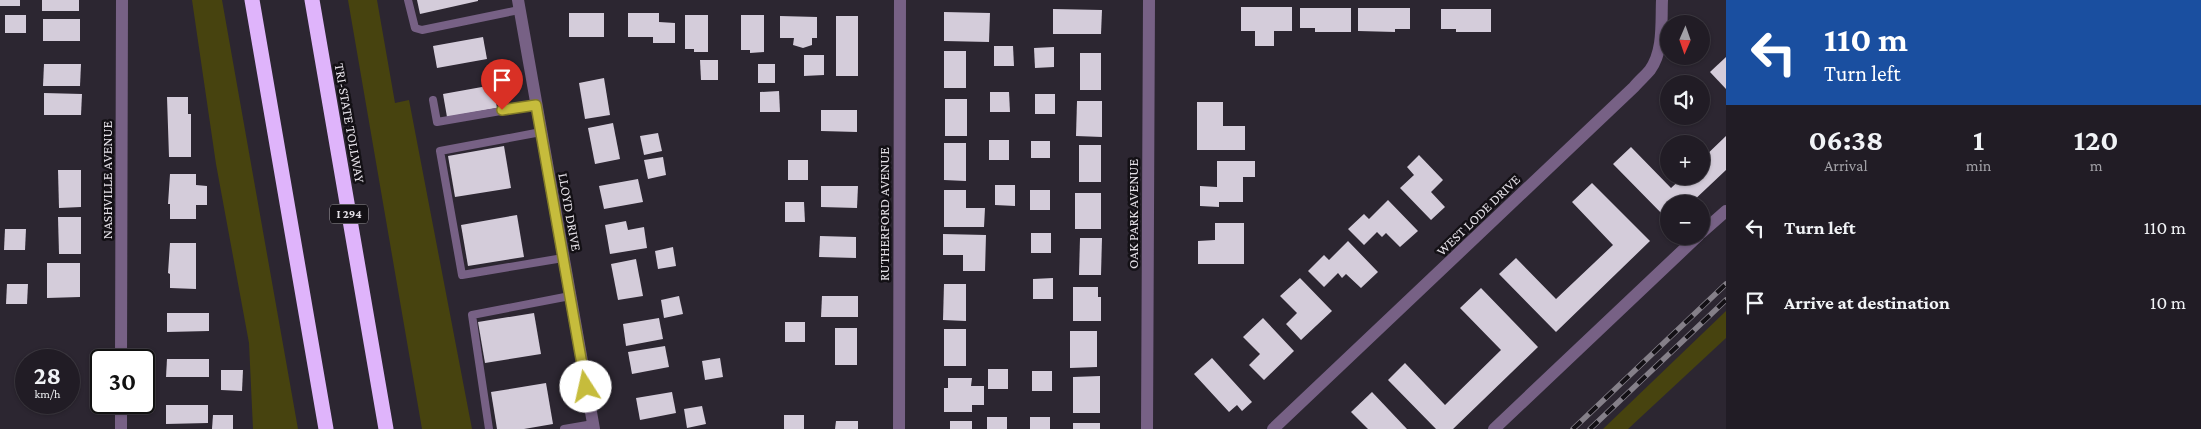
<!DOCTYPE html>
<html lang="en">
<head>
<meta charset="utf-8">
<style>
  body { margin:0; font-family:"Crimson Pro",serif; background:#2d2932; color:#f1f3f6; height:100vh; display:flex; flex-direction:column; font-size:19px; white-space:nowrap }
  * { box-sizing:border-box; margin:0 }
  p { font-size:16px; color:#a2a1a7 }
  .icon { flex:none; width:28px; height:28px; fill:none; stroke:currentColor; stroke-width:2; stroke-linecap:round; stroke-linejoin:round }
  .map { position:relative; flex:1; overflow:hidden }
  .details { display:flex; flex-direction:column; background:#211c25; width:475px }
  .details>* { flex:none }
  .top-card { background:#1a4fa0; color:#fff; overflow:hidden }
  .needle { width:32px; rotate:182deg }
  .fabs { position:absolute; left:1660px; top:15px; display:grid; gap:10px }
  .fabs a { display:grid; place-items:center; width:50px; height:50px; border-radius:50%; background:#211c25; box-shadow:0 1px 4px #0004,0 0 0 1px #3e3a42; font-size:25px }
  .speed { position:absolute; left:15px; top:349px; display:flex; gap:10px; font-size:25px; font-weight:700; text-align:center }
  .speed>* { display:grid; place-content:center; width:65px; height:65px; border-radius:50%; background:#211c25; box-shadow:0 1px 4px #0004,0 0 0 1px #3e3a42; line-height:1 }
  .speed small { font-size:12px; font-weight:400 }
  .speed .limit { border:2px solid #111; border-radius:8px; background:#fff; color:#111 }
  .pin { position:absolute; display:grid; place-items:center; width:42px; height:42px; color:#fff; margin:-51px -21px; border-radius:50% 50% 50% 0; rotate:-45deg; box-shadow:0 0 5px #0007 }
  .pin .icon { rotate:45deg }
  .me { position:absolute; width:55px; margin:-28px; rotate:350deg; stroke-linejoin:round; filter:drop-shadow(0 0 4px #0008) }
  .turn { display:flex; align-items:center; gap:18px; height:105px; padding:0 15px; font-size:22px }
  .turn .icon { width:65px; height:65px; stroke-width:2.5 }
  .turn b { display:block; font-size:35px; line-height:42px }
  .eta { display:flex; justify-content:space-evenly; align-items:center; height:85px; text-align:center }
  .eta b { font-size:30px; font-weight:700; line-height:35px }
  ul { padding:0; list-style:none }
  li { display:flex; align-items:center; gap:15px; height:75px; padding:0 15px }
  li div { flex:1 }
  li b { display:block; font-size:19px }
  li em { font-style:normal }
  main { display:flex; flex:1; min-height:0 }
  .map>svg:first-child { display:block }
  .green { fill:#47430f }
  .building { fill:#d4ccda }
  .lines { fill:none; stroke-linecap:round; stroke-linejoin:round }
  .service { stroke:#776185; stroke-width:8 }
  .minor { stroke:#776185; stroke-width:12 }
  .motorway { stroke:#dfb4fb; stroke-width:15 }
  .rail-casing { stroke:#858089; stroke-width:5.5 }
  .rail { stroke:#131015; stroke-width:4; stroke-dasharray:11; stroke-linecap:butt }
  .route-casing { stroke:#817a27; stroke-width:12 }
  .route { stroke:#c6bc3c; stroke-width:9 }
  .labels { text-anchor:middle; stroke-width:5; stroke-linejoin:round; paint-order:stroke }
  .shield { fill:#131015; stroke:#a5a1a7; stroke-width:1 }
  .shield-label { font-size:12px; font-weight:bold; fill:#e3dfe6 }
  .street-label { font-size:14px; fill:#e3dfe6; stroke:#131015 }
</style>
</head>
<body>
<main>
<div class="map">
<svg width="1726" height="429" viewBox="0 0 1726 429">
  <rect width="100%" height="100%" fill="#2c2631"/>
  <!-- green -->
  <g class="green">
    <path d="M192,0h30l76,429h-45l-4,-86 -33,-179z"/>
    <path d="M348,0h29l18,103 14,-3 63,329h-50z"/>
    <path d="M1726,311v27l-98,91h-25z"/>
  </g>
  <!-- building -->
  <g class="building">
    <rect x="0" y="0" width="20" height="6"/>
    <rect x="42" y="0" width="37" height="11"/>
    <path d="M417,0h61v1l-58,13z"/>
    <path d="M1241,7h51v24h-18v15h-19v-15h-14z"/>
    <path d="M1300,8h51v24h-36v-4h-15z"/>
    <path d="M1358,8h52v21h-15v3l-37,-1z"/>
    <path d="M1053,9l49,1 -1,24h-48z"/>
    <path d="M1441,9h50v23h-35v-3h-15z"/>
    <path d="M944,12l46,1 -1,29 -45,-1z"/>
    <rect x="569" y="13" width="35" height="24"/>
    <path d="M628,13h31v9l16,1v20h-22v-6h-25z"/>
    <rect x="5" y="15" width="21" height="18"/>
    <path d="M685,15h23v37h-14v-3h-9z"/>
    <path d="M741,15h23v37l-14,1v-3h-9z"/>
    <path d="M780,16l37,1v21h-5v7l-9,3 -10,-3 1,-7h-14z"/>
    <rect x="836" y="16" width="22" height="60"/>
    <rect x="43" y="19" width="37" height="22"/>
    <path d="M483,37l4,22 -50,9 -4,-22z"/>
    <path d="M994,46h19l1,20h-20z"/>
    <path d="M1054,47v20l-19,1 -1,-20z"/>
    <rect x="944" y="51" width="22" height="37"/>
    <rect x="1080" y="53" width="21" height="37"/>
    <path d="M804,55h20v20l-20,1z"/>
    <path d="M1726,57v32l-16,-17z"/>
    <path d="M700,60h18v20h-17z"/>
    <path d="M44,64h37l-1,22h-37z"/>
    <rect x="758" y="64" width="17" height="19"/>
    <path d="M604,78l6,37 -25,4 -6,-36z"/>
    <path d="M493,85l4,23 -50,9 -4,-23z"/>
    <path d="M779,91l1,21h-20v-20z"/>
    <path d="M990,92h19l1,20h-20z"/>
    <path d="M44,93l38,1 -1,21h-37z"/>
    <rect x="1035" y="94" width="20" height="20"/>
    <path d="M167,97h21v17h3v43h-22z"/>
    <rect x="945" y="99" width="22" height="37"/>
    <path d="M1077,101h25v36l-26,-1z"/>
    <path d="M1197,102h26v24h22v24h-48z"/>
    <path d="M821,110h36v22l-36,-1z"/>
    <path d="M613,123l7,36 -25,5 -7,-36z"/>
    <path d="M658,133l4,18 -18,4 -4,-19z"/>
    <path d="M1726,136v34l-36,34h-21v17l-56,-57 18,-17 40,41 13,-12h17v-16z"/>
    <rect x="989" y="140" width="20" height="20"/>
    <rect x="1031" y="141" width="19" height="17"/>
    <path d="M944,143h22v38l-22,-1z"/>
    <rect x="1079" y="145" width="22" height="37"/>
    <path d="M504,146l7,42 -56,9 -7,-41z"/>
    <path d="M1419,155l24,25 -12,12 14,15 -14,13 -31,-32 14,-13 -7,-8z"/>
    <path d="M663,157l3,18 -18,4 -4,-19z"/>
    <rect x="788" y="160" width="20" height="20"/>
    <path d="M1217,161h38v16h-12v25h-24v5l-19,-1v-20l17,1z"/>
    <path d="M58,170h23v37l-22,1z"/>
    <path d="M170,174h26v11l11,1v19h-11v14h-26v-15h-2z"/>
    <path d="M638,179l5,23 -39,7 -5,-23z"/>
    <path d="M1592,183l58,58 -94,91 -57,-58 17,-16 40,41 57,-54 -41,-43z"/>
    <path d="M995,185h20v21l-20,-1z"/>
    <path d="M821,186h37l-1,22 -36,-1z"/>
    <path d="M944,190h22v18h19l-1,19h-40z"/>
    <rect x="1030" y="190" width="20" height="20"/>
    <rect x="1075" y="193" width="26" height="36"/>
    <path d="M1388,200l30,31 -18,16 -14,-14 -4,4 -5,-5 -13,13 -16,-16 16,-15 5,5z"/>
    <path d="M785,202h19l1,20h-20z"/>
    <path d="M517,215l7,42 -56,9 -7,-41z"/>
    <path d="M58,217h23v37h-22z"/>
    <path d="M626,221l2,9 16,-3 3,21 -37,6 -5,-29z"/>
    <path d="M1215,223h29v41h-46v-23l17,-1z"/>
    <path d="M5,229h21l-1,21h-21z"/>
    <rect x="1031" y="233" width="20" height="20"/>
    <path d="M943,234l43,1 -1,36h-22v-16h-20z"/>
    <path d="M820,236l36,1v21l-37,-1z"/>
    <path d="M1080,238h22l-1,37h-22z"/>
    <path d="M1348,241l30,31 -17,16 -15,-14 -4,4 -4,-5 -14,14 -16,-16 16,-16 5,5z"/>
    <path d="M170,243h26v46l-26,-1v-14l-2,-1z"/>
    <path d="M673,247l3,19 -18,3 -3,-18z"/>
    <path d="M636,259l7,37 -25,4 -7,-36z"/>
    <path d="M47,263h33v34l-33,1z"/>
    <path d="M1053,278v21h-20v-20z"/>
    <path d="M1300,278l32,33 -31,29 -15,-16 11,-11 -17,-17z"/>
    <path d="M7,284h21l-1,20h-21z"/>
    <path d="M944,284h22v37l-23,-1z"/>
    <path d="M1073,287h25v10h3v24h-28z"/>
    <path d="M1481,288l57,59 -85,82h-17l-48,-49 17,-17 40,42 56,-55 -41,-42z"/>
    <path d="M679,296l4,18 -19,4 -3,-18z"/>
    <path d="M822,296h36v21h-37z"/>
    <path d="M167,313h42v18l-42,1z"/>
    <path d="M534,313l7,41 -56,9 -7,-41z"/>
    <path d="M659,318l4,21 -37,7 -3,-22z"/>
    <path d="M1263,318l31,33 -30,29 -15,-15 11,-11 -17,-17z"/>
    <rect x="785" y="322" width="20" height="20"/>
    <rect x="835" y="328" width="22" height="37"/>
    <rect x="944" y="329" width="22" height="37"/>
    <path d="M1070,331h27v36l-27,1z"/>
    <path d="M665,346l4,21 -37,7 -4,-22z"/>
    <path d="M720,358l3,19 -18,3 -3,-19z"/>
    <path d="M1212,358l40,44 -10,9 -5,-6 -8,7 -35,-38z"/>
    <path d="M167,359h42v18h-43z"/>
    <rect x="988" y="369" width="20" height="20"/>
    <path d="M221,370h22l-1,21 -21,-1z"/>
    <rect x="1032" y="371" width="20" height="20"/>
    <path d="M1100,376v37h-27v-36z"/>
    <path d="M948,378h24l-1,8h13v19h-12v7h-28v-24h4z"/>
    <path d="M546,383l7,41 -29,5h-27l-6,-37z"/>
    <path d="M672,392l4,21 -36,7 -4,-22z"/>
    <path d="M1372,392l35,37h-39l-17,-17z"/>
    <path d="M166,405h42v18l-42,1z"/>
    <path d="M702,406l4,18 -19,4 -3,-19z"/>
    <path d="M213,415h20v14h-21z"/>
    <rect x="784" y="415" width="20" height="14"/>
    <rect x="987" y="417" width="20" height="12"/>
    <rect x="1030" y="417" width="20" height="12"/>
    <path d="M836,421h22v8h-23z"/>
    <rect x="950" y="421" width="22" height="8"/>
    <rect x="1073" y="423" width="27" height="6"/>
  </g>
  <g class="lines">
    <!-- service -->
    <g class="service">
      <path d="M408,0l7,28 7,2 97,-20"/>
      <path d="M433,100l4,22 99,-17"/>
      <path d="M541,132l-101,19 22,124 101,-17"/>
      <path d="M489,429l-17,-114 98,-19"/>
      <path d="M564,429l29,-5"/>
    </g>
    <!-- minor -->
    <g class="minor">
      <path d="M518,0l76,429"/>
      <path d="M1701,233l25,-22"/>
      <path d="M121,360l1,-360"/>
      <path d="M121,429v-27"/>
      <path d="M899,429l1,-429"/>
      <path d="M1147,429l2,-429"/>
      <path d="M1273,429l361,-342c5,-6 11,-11 16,-17 14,-19 11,-48 12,-70"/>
      <path d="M1494,429l204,-193"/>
    </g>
    <!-- motorway -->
    <g class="motorway">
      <path d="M252,0l74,429"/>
      <path d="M312,0l74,429"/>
    </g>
    <defs>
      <g id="rail">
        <path d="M1573,429l153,-145"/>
        <path d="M1590,429l136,-129"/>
      </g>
    </defs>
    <!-- rail casing -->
    <use href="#rail" class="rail-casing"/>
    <!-- rail -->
    <use href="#rail" class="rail"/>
  </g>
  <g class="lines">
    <defs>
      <path id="route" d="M502,110l34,-5 50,282"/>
    </defs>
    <!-- route casing -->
    <use href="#route" class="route-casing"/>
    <!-- route -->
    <use href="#route" class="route"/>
  </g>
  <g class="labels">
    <!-- shield labels -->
    <rect class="shield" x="330" y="204.5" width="38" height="19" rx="4"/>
    <g class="shield-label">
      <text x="349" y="218">I 294</text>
    </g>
    <!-- street labels -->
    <g class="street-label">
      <text transform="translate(350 123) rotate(80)" y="5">TRI-STATE TOLLWAY</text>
      <text transform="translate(107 180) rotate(-90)" y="5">NASHVILLE AVENUE</text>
      <text transform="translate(570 212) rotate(80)" y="5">LLOYD DRIVE</text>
      <text transform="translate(884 214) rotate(-90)" y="5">RUTHERFORD AVENUE</text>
      <text transform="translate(1133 214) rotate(-90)" y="5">OAK PARK AVENUE</text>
      <text transform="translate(1478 215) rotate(-44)" y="5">WEST LODE DRIVE</text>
    </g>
  </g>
</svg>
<div class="fabs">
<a><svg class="needle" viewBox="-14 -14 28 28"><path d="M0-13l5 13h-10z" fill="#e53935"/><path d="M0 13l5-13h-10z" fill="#a2a1a7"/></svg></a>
<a><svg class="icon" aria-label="sound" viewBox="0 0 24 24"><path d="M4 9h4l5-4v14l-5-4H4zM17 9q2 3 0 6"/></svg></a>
<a>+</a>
<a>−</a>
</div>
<div class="speed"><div>28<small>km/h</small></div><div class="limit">30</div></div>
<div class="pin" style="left:502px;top:110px;background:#d93025"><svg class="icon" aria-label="arrive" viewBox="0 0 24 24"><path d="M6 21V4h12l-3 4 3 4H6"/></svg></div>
<svg class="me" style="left:586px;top:387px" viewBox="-20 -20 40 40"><circle r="19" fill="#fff"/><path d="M0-13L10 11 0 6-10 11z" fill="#c6bc3c"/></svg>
</div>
<section class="details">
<div class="top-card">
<div class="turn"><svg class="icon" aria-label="left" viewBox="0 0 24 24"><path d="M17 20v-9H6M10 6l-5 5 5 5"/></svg><div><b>110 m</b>Turn left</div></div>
</div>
<div class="eta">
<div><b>06:38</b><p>Arrival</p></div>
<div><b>1</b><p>min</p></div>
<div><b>120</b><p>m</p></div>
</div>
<ul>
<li><svg class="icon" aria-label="left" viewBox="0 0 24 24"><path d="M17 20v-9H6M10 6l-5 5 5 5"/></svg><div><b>Turn left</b></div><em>110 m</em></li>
<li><svg class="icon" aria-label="arrive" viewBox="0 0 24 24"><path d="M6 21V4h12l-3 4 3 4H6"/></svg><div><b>Arrive at destination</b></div><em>10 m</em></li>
</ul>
</section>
</main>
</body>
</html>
